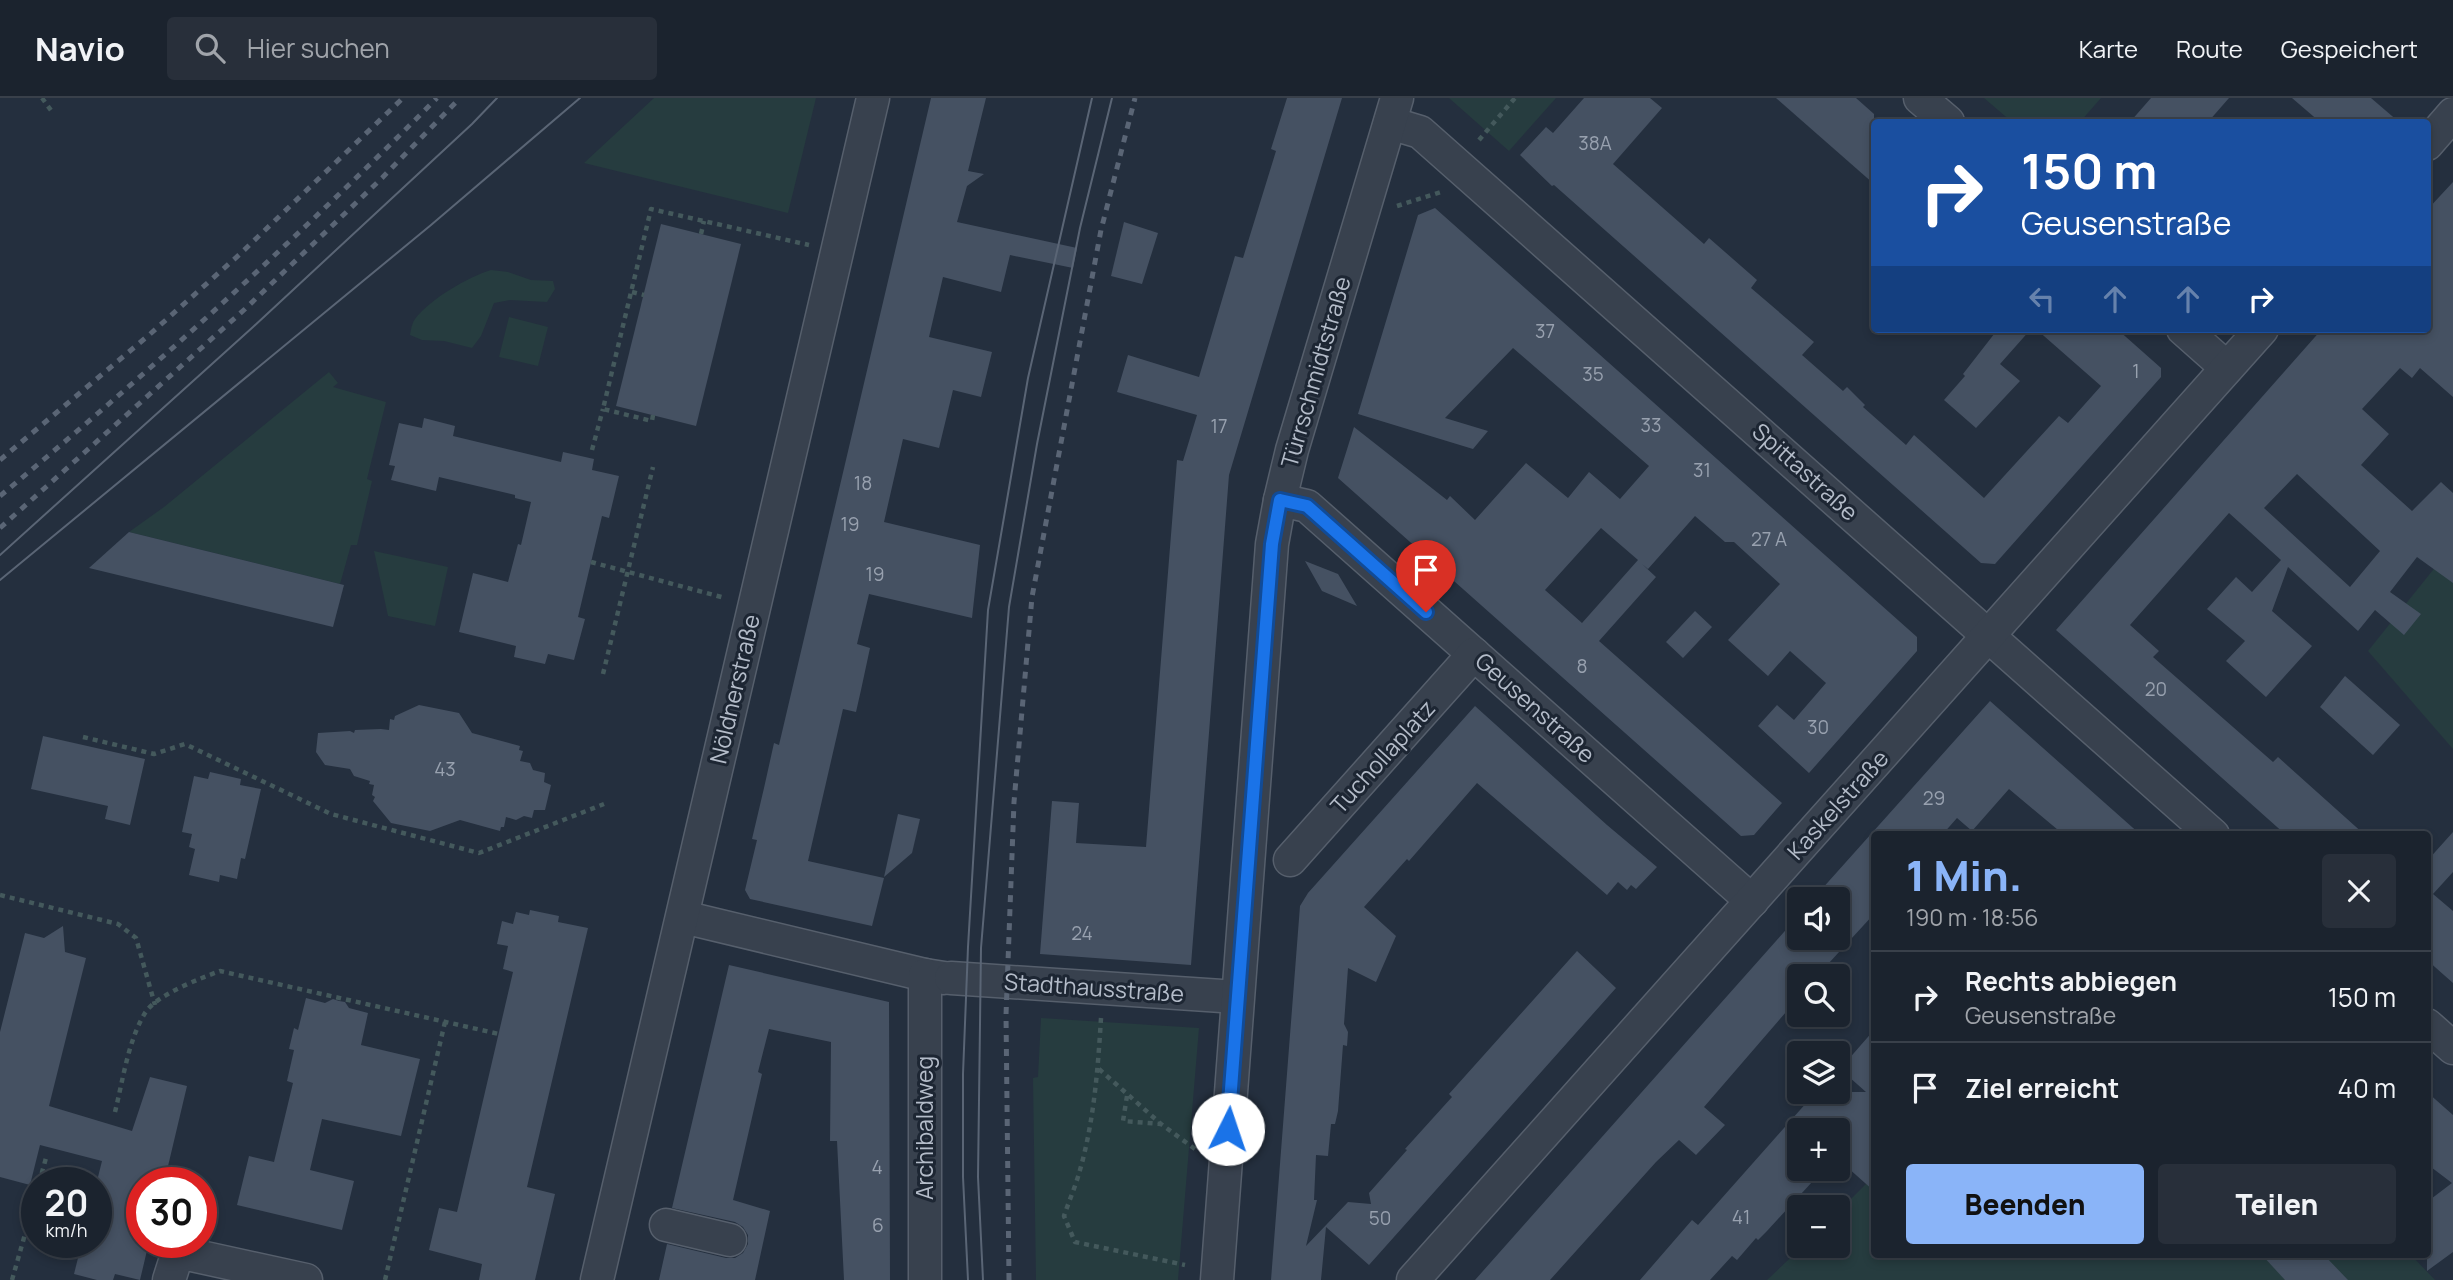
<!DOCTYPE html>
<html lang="de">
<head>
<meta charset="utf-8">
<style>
  body { margin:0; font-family:Manrope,sans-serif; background:#282f3a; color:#f1f3f6; height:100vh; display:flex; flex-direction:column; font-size:26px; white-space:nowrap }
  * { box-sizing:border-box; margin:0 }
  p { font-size:23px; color:#a0a4aa }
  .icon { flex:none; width:38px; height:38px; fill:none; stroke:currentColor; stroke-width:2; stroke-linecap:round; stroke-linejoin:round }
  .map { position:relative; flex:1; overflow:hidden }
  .details { position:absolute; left:1871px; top:733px; width:560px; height:427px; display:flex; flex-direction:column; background:#1b232e; border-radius:7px; box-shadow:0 4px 10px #0003,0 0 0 2px #39404a }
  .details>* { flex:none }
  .guide { position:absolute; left:1871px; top:21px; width:560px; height:214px; border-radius:7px; box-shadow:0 4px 10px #0003,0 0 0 2px #39404a; background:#1a4fa0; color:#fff; overflow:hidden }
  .tools { position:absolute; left:1787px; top:789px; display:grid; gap:14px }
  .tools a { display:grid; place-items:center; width:63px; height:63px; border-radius:7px; background:#1b232e; box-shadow:0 4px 10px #0003,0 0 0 2px #39404a; font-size:35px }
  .speed { position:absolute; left:21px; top:1069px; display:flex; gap:14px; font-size:35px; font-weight:700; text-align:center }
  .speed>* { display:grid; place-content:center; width:91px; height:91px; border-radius:50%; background:#1b232e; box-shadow:0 4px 10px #0003,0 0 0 2px #39404a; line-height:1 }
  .speed small { font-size:18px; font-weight:400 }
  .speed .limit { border:10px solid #d22; background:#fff; color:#111 }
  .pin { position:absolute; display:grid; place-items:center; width:60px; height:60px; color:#fff; margin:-72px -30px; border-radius:50% 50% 50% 0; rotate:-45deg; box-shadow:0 0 7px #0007 }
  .pin .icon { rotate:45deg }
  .me { position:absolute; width:77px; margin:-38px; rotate:4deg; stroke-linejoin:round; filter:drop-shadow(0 0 5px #0008) }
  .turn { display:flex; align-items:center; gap:24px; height:147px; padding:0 35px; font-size:32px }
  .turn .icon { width:91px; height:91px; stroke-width:2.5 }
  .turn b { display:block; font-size:49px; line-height:60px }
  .lanes { display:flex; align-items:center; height:66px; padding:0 35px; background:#0003; justify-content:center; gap:35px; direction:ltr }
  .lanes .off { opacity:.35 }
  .round { display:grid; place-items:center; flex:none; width:74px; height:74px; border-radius:7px; background:#282f3a }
  .headline { display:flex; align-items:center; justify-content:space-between; height:119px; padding:0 35px }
  h1 { font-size:42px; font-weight:800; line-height:52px; color:#8ab4f8 }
  .cta { display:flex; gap:14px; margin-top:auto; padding:14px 35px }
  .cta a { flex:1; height:80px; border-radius:7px; background:#8ab4f8; color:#111; font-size:28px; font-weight:800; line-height:80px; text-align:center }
  .cta a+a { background:#282f3a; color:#f1f3f6 }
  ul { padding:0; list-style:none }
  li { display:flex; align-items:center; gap:21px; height:91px; padding:0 35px; border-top:2px solid #39404a }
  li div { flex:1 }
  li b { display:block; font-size:26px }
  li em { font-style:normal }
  header { display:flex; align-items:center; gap:42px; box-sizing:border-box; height:98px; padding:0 35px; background:#1b232e; border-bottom:2px solid #39404a }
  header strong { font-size:33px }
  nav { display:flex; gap:38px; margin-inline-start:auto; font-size:24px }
  .search { width:490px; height:63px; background:#282f3a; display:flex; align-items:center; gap:18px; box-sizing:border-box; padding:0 24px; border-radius:7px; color:#a0a4aa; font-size:26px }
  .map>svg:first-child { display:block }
  .green { fill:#263c3f }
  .building { fill:#455162; fill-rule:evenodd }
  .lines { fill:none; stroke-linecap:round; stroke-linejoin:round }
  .minor-casing { stroke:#565f6c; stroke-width:35 }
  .path { stroke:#44595c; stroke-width:4.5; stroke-dasharray:5 5; stroke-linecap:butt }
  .minor { stroke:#38414e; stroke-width:32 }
  .tram { stroke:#5a6575; stroke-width:2 }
  .rail { stroke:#5a6575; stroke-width:5; stroke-dasharray:7 7; stroke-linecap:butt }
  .route-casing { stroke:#114b97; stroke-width:18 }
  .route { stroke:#1a73e8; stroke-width:12 }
  .labels { text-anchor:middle; stroke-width:6; stroke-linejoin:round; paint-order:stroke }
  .number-label { font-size:19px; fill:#98a1af }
  .street-label { font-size:23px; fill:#b4bcc9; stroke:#1d2633 }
</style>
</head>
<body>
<header>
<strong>Navio</strong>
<div class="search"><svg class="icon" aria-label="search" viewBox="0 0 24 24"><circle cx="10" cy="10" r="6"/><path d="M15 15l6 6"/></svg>Hier suchen</div>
<nav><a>Karte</a><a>Route</a><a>Gespeichert</a></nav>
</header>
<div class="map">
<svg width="2453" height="1182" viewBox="0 0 2453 1182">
  <rect width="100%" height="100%" fill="#242f3e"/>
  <!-- green -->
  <g class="green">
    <path d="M654,0h162l-28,115 -204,-50z"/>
    <path d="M1449,0h107l-47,53z"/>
    <path d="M1984,0h117l-21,24h-68z"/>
    <path d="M491,172l17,2 23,8 22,1 2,8 -8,13 -37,-2 -16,3 -13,33 -9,12 -28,-7 -22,-1 -12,-5c1,-6 2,-12 5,-16 15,-20 53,-42 76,-49z"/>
    <path d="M509,219l39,10 -10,39 -39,-9z"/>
    <path d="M329,274l9,11 -5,4 53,15 -19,77 5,2 -15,64h-6l-11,39 -211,-52 35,-25z"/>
    <path d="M2453,447v204l-85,-98z"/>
    <path d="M374,453l74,16 -13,59 -47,-10z"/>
    <path d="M1041,920l158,10 -21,252h-142l-3,-202 5,-1z"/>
    <path d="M1874,1078v79h537l24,25h-668l36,-34h35v-34z"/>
  </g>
  <!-- building -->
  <g class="building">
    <path d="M931,0h55l-18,73 16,3 -17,12 -10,36 120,26 -4,20 -63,-13 -9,37 -58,-15 -14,60 63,15 -11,45 -28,-7 -14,58 -36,-9 -19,83 96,23 -8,73 -103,-24 -12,50 13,4 -9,42 -5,22 -13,-3 -35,152 76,17 -12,48 -122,-27 -5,-9 12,-50 -5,-1 12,-51 10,-45 5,2z"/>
    <path d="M1287,0h55l-113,377 -38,490 -151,-11 12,-153 27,2 -3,40 70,4 31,-387 6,1 14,-46 -80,-23 11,-37 71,22 36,-121 8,2 33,-107 -5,-2z"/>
    <path d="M1584,0h66l12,10 -49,56 91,80 5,-6 48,42 -6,8 63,54 -12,13 41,36 4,-4 18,18 -2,2 43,38 8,-10 70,63 75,-82 9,7 33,-37 -65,-57h81l44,39v9l-166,187 -14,-1 -427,-378 -2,1 -32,-31 26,-28 7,6z"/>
    <path d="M1776,0h80l18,16v70z"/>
    <path d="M2151,0h78l-21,24h-78z"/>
    <path d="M2292,0h79l28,24h-79z"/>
    <path d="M2453,84v215l-33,-29 -8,10 -12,-10 -38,41 27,25 -28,31 51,46 29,-29 12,11v90l-36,-26 -27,35 31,22 -17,21 -29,-25 -17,21 -70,-64 -16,44 40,35 -46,51 -40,-36 19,-20 -38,-32 29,-32 16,15 29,-32 -52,-47 -99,112 29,26 -6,6 120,105 5,-5 87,78h-79l-230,-205 266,-301h105v-119zM2297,376l83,77 -30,36 -86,-79z"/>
    <path d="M1435,110l482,429v14l-108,122 -51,-47 19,-21 17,15 32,-37 -36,-32 -22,25 -40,-36 52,-56 -46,-42h-9l-30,-26 -47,53 -6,-5 14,13 -57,64 183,162 -28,32 -13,1 -403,-358 16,-51 93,73 3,-4 25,24 51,-57 42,35 21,-26 31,27 29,-33 -136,-118 -68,70 43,13 -15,18 -115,-35 60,-199zM1601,430l37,32 -56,63 -37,-33z"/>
    <path d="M1124,124l34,11 -16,51 -31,-8z"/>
    <path d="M661,126l80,20 -45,182 -80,-20z"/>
    <path d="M1998,231h33l-31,35 20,17 -44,47 -32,-28 21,-24 -2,-2z"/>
    <path d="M424,320l31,8 -2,10 108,26 2,-10 31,7 -2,11 27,6 -10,42 -7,-2 -24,101 7,2 -11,41 -26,-6 -3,10 -31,-7 2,-11 -57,-14 14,-59 35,9 10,-38 3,1 10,-43 -16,-4v-3l-76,-18 -3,14 -45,-11 4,-14 -6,-1 10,-42 23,5z"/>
    <path d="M129,434l215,53 -11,42 -244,-59z"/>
    <path d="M1305,463l33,13 19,32 -35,-15z"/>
    <path d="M1695,513l17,16 -29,31 -17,-16z"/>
    <path d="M2345,578l55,49 -27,30 -53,-48z"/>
    <path d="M1990,603l151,134h-77l-55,-46 -37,42 -15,-13 -15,17h-68v79l-57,62h-18v21l-95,110 21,18 -29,30 -17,-15 -23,22 -106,118h-75l324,-365v23h39v-38h-26z"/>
    <path d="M419,607l40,8 13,20 48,13 -1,4 4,1 -3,10 10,2 3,7 12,3 -1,9 7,3 -6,25h-11l-2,8 -8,-2 -8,4 -10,-3 -2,10h-3l-1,4 -40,-11 -30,11 -39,-8 -18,-22 2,-4 -3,-2 2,-10 -5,-1 1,-3 -16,-5 -4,-7 -25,-4 -9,-13 2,-19 32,-2 4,2 1,-3 26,-1 8,1 1,-11 4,1 1,-4z"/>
    <path d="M1475,608l132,119 50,42 -21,22 -5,-4 -4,5 -9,-8 -11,13 -130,-112 -68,78 -2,-2 -43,48 32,29 -20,46 -28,-14 -4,56 4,8 -1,14 -4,-1 -5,66 -3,13h-4l-3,32 -12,-1 -2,45h3l-11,46 42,-44 23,2 -2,-11 38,-43 -2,-1 47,-52 -3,-3 128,-143 39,37 -247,277 -43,-38 -5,53h-50l29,-374 8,-13z"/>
    <path d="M43,638l102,23 -15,66 -25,-6 3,-13 -77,-17z"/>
    <path d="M210,674l31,7 -1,6 21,4 -16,70 -4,-1 -4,21 -17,-4 -1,7 -30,-7 6,-26 -6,-2 3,-13 -10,-2 12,-56 14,3z"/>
    <path d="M898,716l22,5 -8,34 -28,24z"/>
    <path d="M2453,734v40l-20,22 20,17v72l-26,-23v-99z"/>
    <path d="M530,812l29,6 -1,6 30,6 -61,259 28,7 -20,86h-56l3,-16 -53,-14 10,-42 18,4 56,-240 -10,-3 5,-23 -11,-2 5,-23 11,3 3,-12 13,3z"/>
    <path d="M63,828l2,26 21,6 -37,148 83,25 18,-54 37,9 -23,97h-22v59h7l-9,38 -25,-6 -2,6h-16l-23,-6 8,-32h14v-57l6,-24 -62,-16 -10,40 -30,-8v-145l25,-99 19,5z"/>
    <path d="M729,867l160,37 1,278h-46l-7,-139h-7l1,-99 -62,-13 -11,43 4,2 -29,126 37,11 -15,69h-96l8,-36 59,14h9l8,-5 5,-9v-9l-5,-8 -8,-5 -63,-14z"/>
    <path d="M306,900l19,5 8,-4 6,2 6,1 4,6 19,5 -7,32 59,14 -19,77 -79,-17 -12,51 44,11 -12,49 -105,-25 12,-49 25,6 19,-79 -6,-2 7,-31 -5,-1 5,-21 4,2z"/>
    <path d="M1874,932v161l-36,-32v-29h-39v39h25l-57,62 -9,9 -2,-2 -19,22 -5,-4 -22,24h-70l52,-60 6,5 118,-133h50l-26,-23z"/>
    <path d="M2427,994l26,23v137l-26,19v-69l25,-19 -25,-19z"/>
    <path d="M2262,1157h62l24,25h-63z"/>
  </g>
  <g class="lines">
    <defs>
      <g id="minor">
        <path d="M1920,0l28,24"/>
        <path d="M1390,25l30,9 793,703"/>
        <path d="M2427,46l26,-30"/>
        <path d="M2183,231l44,39"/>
        <path d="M1280,402l27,6 445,395"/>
        <path d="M1290,762l184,-206"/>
        <path d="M683,819l242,58 19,3"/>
        <path d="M925,877v305"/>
        <path d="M951,880l286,19"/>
        <path d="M2427,927l26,23"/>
        <path d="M666,1127l64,15"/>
        <path d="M169,1182l9,-28 128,28"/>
        <path d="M597,1182l276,-1182"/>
        <path d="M1217,1182l55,-736 8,-44 12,-50 105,-352"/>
        <path d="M1413,1182l849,-951"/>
      </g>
    </defs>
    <!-- minor casing -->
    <use href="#minor" class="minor-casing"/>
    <!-- path -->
    <g class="path">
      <path d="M42,0l11,15"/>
      <path d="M1479,42l36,-42"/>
      <path d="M1397,108l44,-14"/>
      <path d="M701,136l3,-13"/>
      <path d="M632,194l12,3"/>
      <path d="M653,317l-1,6 -49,-12 48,-200 158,36"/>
      <path d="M592,352l11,-41"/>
      <path d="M591,464l134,36"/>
      <path d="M603,576l50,-207"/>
      <path d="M83,639l71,17 31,-10 146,70 148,39 125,-49"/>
      <path d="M0,797l118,29 18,14 19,67"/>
      <path d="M1101,920c-3,50 -7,103 -21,152 -4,15 -11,31 -16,46l11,26 110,23"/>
      <path d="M1099,971l62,55 34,25"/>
      <path d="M1127,998l-4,25 38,3"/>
      <path d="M115,1014c8,-32 13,-71 30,-99 11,-18 56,-35 75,-42l279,63"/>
      <path d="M39,1085l7,-25"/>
      <path d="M12,1182l25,-88"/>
      <path d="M385,1182l60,-258"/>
    </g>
    <!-- minor -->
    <use href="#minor" class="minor"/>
    <!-- tram -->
    <g class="tram">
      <path d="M0,457l253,-228 219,-203 25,-26"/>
      <path d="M0,482l431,-355 149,-127"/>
      <path d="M968,1182l-5,-103v-103l5,-127 20,-337 40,-232 64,-280"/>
      <path d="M983,1182l-5,-103 3,-229 28,-341 28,-163 43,-216 32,-130"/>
    </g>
    <!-- rail -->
    <g class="rail">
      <path d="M0,362l149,-125 91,-81 163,-156"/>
      <path d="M0,398c152,-126 298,-258 437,-398"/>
      <path d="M0,430l245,-219 137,-131 78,-80"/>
      <path d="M1009,1182l-3,-265 8,-213 18,-205 69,-367 34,-132"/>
    </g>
  </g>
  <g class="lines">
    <defs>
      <path id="route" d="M1228,1031l44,-585 8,-44 27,6 119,106"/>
    </defs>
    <!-- route casing -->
    <use href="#route" class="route-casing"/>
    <!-- route -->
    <use href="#route" class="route"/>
  </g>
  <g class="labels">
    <!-- number labels -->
    <g class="number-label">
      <text x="1595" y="52">38A</text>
      <text x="1545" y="240">37</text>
      <text x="2136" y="280">1</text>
      <text x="1593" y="283">35</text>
      <text x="1651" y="334">33</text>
      <text x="1219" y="335">17</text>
      <text x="1702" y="379">31</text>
      <text x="863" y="392">18</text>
      <text x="850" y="433">19</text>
      <text x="1769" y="448">27 A</text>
      <text x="875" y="483">19</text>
      <text x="1582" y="575">8</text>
      <text x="2156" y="598">20</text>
      <text x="1818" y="636">30</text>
      <text x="445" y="678">43</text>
      <text x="1934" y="707">29</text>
      <text x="1082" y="842">24</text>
      <text x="877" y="1076">4</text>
      <text x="1741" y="1126">41</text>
      <text x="1380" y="1127">50</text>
      <text x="878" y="1134">6</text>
    </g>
    <!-- street labels -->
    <g class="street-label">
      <text transform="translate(1316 274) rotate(-74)" y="8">Türrschmidtstraße</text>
      <text transform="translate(1805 374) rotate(42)" y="8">Spittastraße</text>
      <text transform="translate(735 591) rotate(-77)" y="8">Nöldnerstraße</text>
      <text transform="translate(1535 610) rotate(42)" y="8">Geusenstraße</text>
      <text transform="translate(1383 659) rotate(-48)" y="8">Tuchollaplatz</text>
      <text transform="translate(1838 707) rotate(-48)" y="8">Kaskelstraße</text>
      <text transform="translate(1094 890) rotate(4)" y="8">Stadthausstraße</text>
      <text transform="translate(925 1030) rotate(-90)" y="8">Archibaldweg</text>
    </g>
  </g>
</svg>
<div class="tools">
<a><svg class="icon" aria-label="sound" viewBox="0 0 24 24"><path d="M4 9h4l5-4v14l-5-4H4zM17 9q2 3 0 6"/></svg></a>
<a><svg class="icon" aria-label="search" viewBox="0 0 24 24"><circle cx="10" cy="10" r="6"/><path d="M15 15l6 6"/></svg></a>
<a><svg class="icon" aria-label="layers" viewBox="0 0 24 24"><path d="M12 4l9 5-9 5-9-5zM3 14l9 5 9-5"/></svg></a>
<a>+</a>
<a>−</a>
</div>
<div class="speed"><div>20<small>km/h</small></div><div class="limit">30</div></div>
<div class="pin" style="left:1426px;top:514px;background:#d93025"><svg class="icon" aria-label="arrive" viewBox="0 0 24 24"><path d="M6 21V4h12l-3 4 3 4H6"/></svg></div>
<svg class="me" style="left:1228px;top:1031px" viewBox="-20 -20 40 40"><circle r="19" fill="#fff"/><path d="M0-13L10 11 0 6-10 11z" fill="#1a73e8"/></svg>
<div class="guide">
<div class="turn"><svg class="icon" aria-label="right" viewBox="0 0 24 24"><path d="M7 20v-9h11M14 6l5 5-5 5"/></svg><div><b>150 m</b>Geusenstraße</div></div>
<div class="lanes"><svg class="icon off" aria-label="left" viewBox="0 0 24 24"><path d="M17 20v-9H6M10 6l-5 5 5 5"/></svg><svg class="icon off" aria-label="ahead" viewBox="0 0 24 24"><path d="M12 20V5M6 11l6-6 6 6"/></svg><svg class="icon off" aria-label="ahead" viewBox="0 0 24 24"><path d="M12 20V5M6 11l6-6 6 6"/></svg><svg class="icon" aria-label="right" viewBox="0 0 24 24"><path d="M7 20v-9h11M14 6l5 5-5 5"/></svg></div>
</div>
<section class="details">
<div class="headline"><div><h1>1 Min.</h1><p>190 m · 18:56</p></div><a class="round"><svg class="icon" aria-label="close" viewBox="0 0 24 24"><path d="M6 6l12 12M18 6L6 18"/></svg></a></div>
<ul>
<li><svg class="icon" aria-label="right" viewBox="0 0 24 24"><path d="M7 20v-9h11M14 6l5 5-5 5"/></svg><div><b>Rechts abbiegen</b><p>Geusenstraße</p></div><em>150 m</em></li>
<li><svg class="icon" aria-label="arrive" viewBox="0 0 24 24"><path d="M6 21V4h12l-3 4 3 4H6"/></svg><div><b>Ziel erreicht</b></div><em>40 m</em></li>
</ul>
<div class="cta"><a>Beenden</a><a>Teilen</a></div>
</section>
</div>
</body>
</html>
